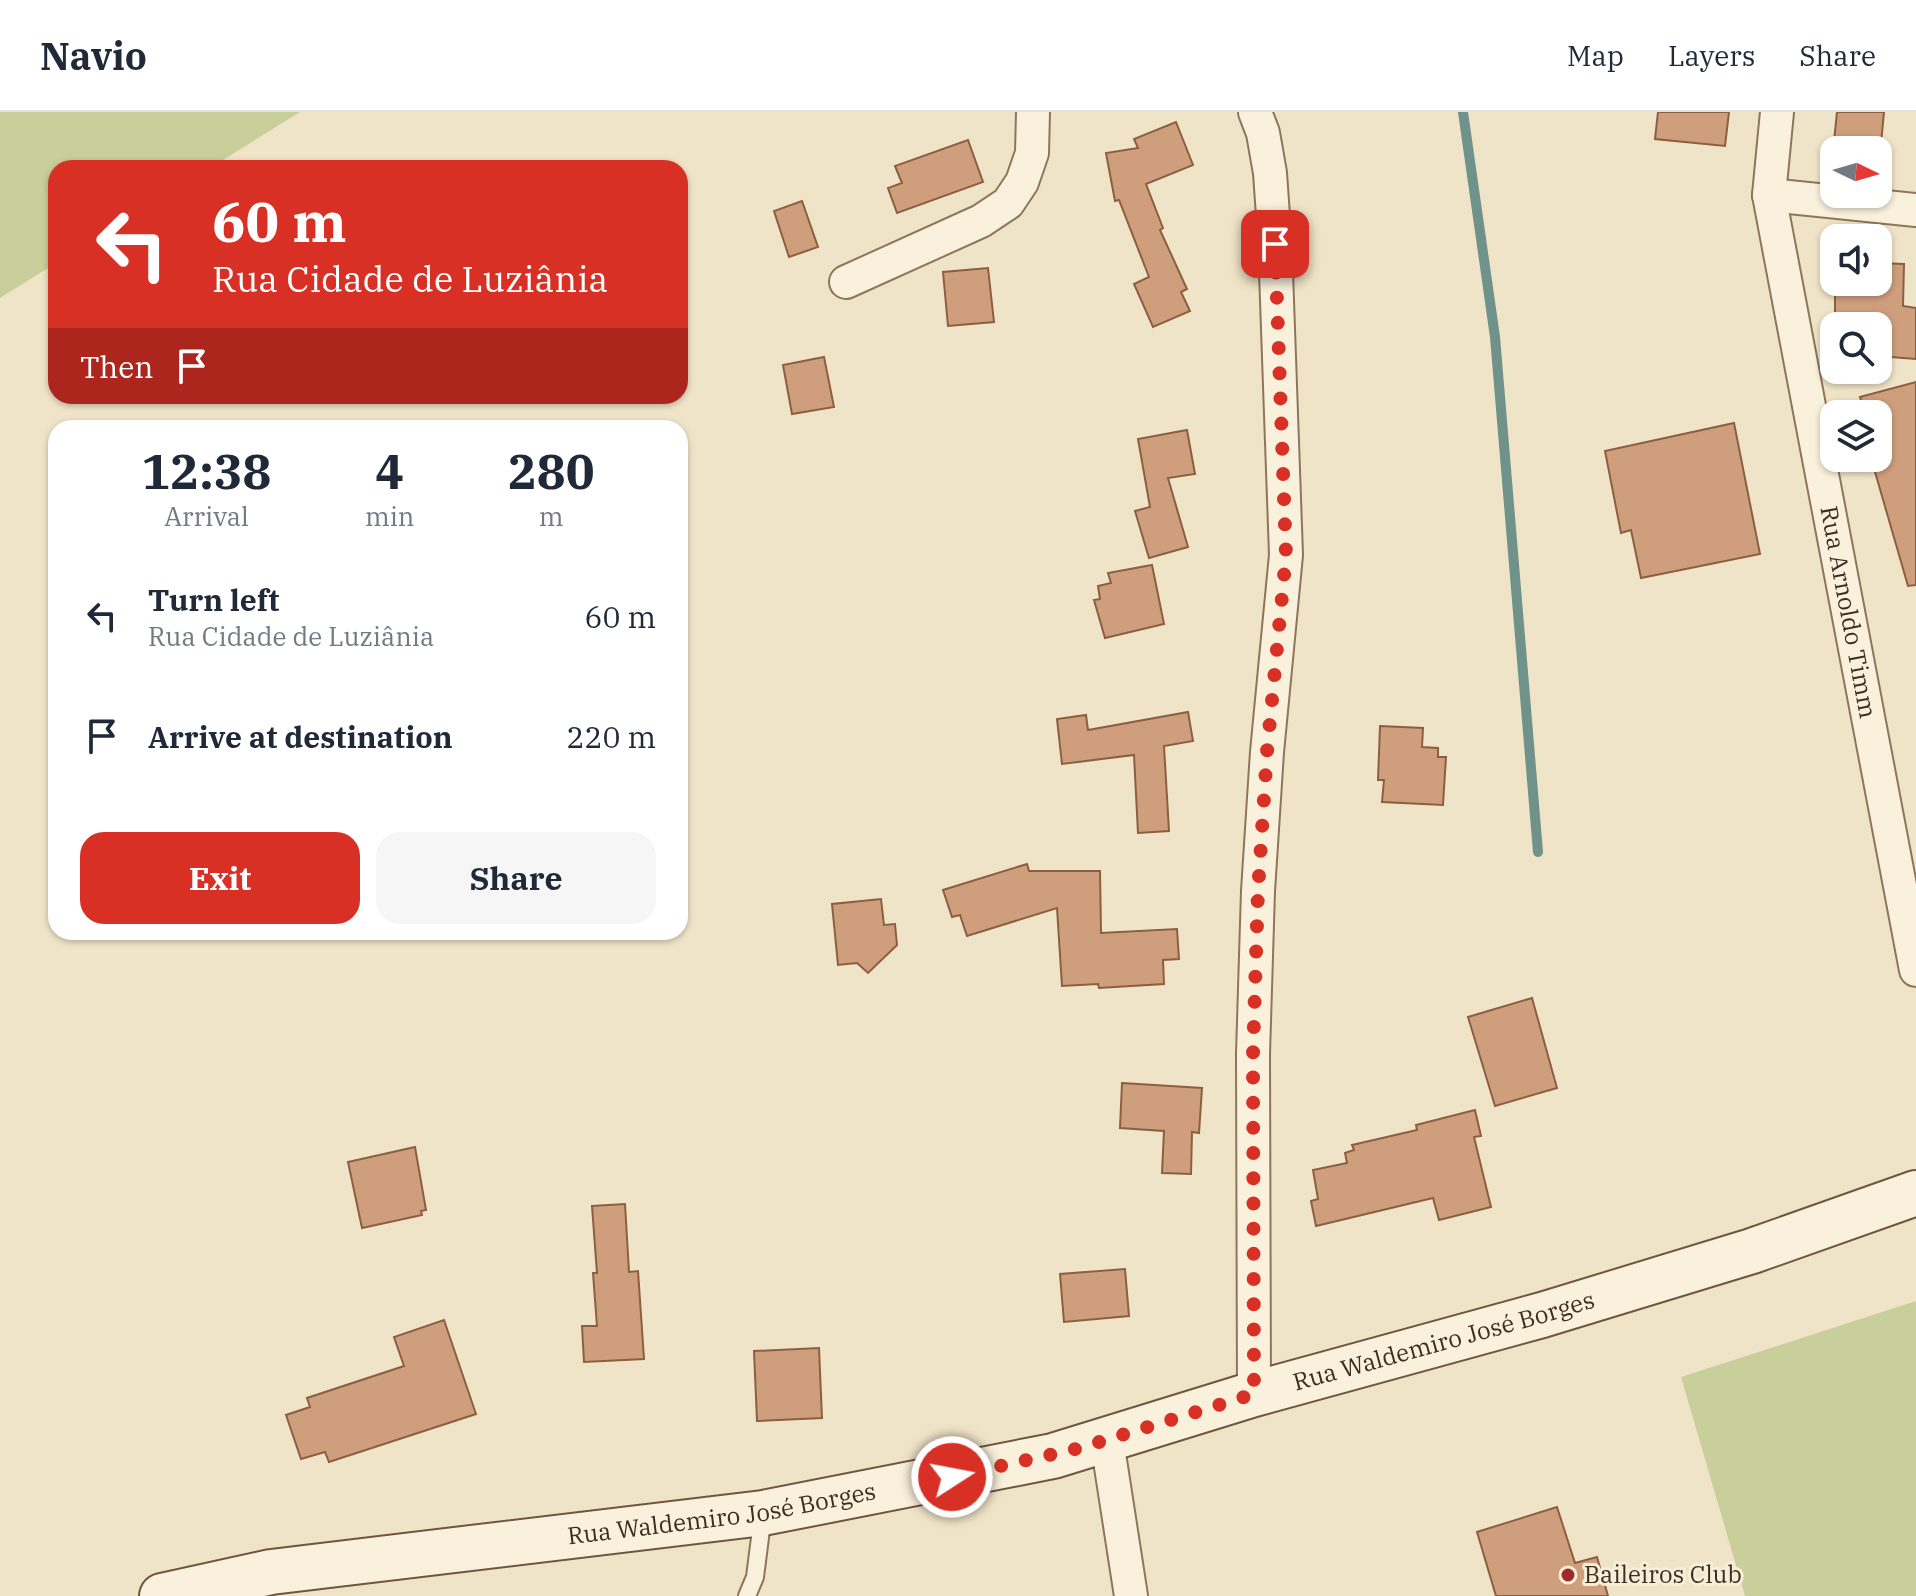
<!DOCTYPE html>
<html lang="en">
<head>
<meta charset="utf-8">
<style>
  body { margin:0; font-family:"IBM Plex Serif",serif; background:#f6f6f7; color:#1f2937; height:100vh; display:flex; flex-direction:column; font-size:30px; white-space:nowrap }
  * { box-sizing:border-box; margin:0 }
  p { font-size:26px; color:#747a83 }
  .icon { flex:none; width:44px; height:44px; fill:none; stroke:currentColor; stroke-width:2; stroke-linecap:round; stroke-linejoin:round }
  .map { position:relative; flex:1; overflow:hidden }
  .panel { position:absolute; left:48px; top:308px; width:640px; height:520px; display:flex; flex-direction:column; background:#fff; border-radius:24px; box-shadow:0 2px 6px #0004 }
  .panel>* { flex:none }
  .banner { position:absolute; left:48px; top:48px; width:640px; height:244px; border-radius:24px; box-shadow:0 2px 6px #0004; background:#d93025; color:#fff; overflow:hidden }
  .needle { width:52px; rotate:95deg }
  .tools { position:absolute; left:1820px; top:24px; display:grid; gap:16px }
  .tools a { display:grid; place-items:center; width:72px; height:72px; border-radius:16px; background:#fff; box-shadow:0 2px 6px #0004; font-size:40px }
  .pin { position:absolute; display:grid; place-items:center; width:68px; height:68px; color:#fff; margin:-34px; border-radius:16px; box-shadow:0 4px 12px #0006 }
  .me { position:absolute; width:88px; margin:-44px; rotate:79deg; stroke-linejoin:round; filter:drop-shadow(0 0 6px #0008) }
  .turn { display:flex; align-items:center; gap:28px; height:168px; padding:0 32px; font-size:36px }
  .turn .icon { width:104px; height:104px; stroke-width:2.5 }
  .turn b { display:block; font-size:56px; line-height:68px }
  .then { display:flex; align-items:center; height:76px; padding:0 32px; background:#0003; gap:16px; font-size:30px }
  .eta { display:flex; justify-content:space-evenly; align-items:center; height:136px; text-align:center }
  .eta b { font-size:48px; font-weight:700; line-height:56px }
  .button { display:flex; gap:16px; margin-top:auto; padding:16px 32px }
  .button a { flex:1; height:92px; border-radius:24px; background:#d93025; color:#fff; font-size:32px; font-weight:700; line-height:92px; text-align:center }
  .button a+a { background:#f6f6f7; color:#1f2937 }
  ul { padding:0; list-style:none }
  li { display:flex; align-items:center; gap:24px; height:120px; padding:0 32px }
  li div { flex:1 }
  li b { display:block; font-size:30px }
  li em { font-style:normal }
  header { display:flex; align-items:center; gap:48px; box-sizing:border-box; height:112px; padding:0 40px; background:#fff; border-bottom:2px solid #e0e1e3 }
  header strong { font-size:38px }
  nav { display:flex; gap:44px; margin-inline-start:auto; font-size:28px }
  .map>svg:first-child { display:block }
  .green { fill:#c9cf9b }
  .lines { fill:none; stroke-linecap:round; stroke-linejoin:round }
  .stream { stroke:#6f938a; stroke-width:10 }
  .building { fill:#cf9f7d; stroke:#8d5f41; stroke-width:2 }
  .service-casing { stroke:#8d765c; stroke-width:20 }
  .minor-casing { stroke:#8d765c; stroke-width:36 }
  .secondary-casing { stroke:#6f573f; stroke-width:48 }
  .service { stroke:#faf1dc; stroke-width:16 }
  .minor { stroke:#faf1dc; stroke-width:32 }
  .secondary { stroke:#faf1dc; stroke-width:44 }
  .route { stroke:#d93025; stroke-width:14; stroke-dasharray:0 25.2 }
  .poi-dot { fill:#9e2a2b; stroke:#f7eed8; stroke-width:3 }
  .labels { text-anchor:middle; stroke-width:6; stroke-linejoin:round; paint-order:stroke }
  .street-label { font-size:24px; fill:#3d2e20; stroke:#f7eed8 }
  .poi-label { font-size:24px; fill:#3d2e20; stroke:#f7eed8; text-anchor:start }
</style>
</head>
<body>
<header>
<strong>Navio</strong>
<nav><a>Map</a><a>Layers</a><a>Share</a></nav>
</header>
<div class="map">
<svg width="1916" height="1484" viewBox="0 0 1916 1484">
  <rect width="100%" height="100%" fill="#f0e4c8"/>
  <!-- green -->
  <g class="green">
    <path d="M0,0h300l-90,56h-154v95l-56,35z"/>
    <path d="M1916,1189v295h-171l-64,-219z"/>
  </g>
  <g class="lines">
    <!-- stream -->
    <path class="stream" d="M1463,0l32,225 43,515"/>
  </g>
  <!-- building -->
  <g class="building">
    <path d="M1658,0h71l-4,34 -70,-7z"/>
    <path d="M1837,0h47l-5,53 -1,-15h-44l-2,11z"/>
    <path d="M1176,10l17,43 -47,19 17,44 -3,2 27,59 -6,3 9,19 -37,16 -19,-43 15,-7 -30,-77 -4,1 -9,-48 32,-5 -4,-9z"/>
    <path d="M968,28l15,42 -86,31 -9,-25 14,-5 -7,-17z"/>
    <path d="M802,89l16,46 -29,10 -15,-46z"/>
    <path d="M1878,151l26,1 -1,42 13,2v51l-38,-3v-30h-43v-44h43z"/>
    <path d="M988,156l6,54 -46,4 -5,-54z"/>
    <path d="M824,245l10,50 -42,7 -9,-49z"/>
    <path d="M1916,270v203l-8,1 -37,-128h7v-44h-13l-5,-17z"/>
    <path d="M1734,311l26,131 -119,24 -10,-48 -10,3 -16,-82z"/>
    <path d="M1187,318l8,44 -27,4 20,69 -39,11 -14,-47 15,-4 -12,-68z"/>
    <path d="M1152,453l12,59 -59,14 -11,-38 6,-1 -2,-13 13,-3 -3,-10z"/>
    <path d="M1188,600l5,29 -29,5 5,85 -31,2 -4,-78 -72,9 -5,-45 29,-4 2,15z"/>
    <path d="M1380,614l43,2 -1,19 16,1v9h8l-3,48 -61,-3 2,-22h-6z"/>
    <path d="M1027,752l2,7h71l1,62 76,-4 2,30 -16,1 1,24 -65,4 -1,-4 -36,2 -5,-78 -90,28 -7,-21 -8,2 -9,-27z"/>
    <path d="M881,787l3,26 11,-1 2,21 -29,28 -11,-10 -19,2 -6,-61z"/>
    <path d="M1532,886l25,90 -62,18 -27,-89z"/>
    <path d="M1122,971l80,5 -3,45 -7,-1 -1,42 -29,-1 2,-42 -44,-3z"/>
    <path d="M1475,998l6,26 -7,1 17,70 -52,13 -6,-22 -117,28 -5,-25 7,-2 -5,-29 34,-7 -2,-10 9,-3 -2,-5 65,-15 -1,-5z"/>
    <path d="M415,1035l11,63 -5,1 1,4 -60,13 -14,-66z"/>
    <path d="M625,1092l4,68 9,-1 6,88 -60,3 -2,-36h15l-4,-53h4l-5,-67z"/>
    <path d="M1125,1157l4,47 -65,6 -4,-48z"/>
    <path d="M444,1208l32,94 -147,48 -4,-10 -24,7 -15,-44 24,-8 -3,-9 97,-32 -10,-29z"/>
    <path d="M819,1236l3,70 -65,3 -3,-70z"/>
    <path d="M1557,1395l18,56 22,-6 11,39h-112l-19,-64z"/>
  </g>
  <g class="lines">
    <defs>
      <path id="service" d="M747,1484l8,-19 8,-63"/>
      <g id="minor">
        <path id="s1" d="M1777,0l-8,83 147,775"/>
        <path d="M1769,83l147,15"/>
        <path d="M846,170l135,-61 27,-18 14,-21 10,-29 1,-41"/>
        <path d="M1254,1282l-1,-340 5,-163 9,-139 19,-197 -11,-311 -5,-71 -7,-40 -8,-21"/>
        <path d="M1107,1329l24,155"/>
      </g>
      <g id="secondary">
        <path id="s2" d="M162,1484l109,-24 492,-59 290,-57 201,-62 288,-79 210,-64 164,-58"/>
      </g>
    </defs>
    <!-- service casing -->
    <use href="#service" class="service-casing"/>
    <!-- minor casing -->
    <use href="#minor" class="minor-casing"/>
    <!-- secondary casing -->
    <use href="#secondary" class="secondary-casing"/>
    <!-- service -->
    <use href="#service" class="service"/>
    <!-- minor -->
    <use href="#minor" class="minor"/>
    <!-- secondary -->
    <use href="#secondary" class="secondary"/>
  </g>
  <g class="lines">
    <!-- route -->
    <path class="route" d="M952,1365l128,-29 174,-54 -1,-340 5,-163 9,-139 19,-197 -11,-311"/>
  </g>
  <!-- markers -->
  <circle class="poi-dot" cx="1568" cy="1463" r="8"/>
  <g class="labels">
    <!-- street labels -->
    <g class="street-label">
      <text dy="8" stroke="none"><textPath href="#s1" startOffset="508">Rua Arnoldo Timm</textPath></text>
      <text dy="8" stroke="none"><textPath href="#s2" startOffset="1310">Rua Waldemiro José Borges</textPath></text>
      <text dy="8" stroke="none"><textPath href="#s2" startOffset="566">Rua Waldemiro José Borges</textPath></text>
    </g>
    <!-- poi labels -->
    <g class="poi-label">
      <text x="1584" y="1471">Baileiros Club</text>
    </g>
  </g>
</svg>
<div class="tools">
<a><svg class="needle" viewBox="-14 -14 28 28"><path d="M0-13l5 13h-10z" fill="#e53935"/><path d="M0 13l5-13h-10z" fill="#747a83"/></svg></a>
<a><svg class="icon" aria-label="sound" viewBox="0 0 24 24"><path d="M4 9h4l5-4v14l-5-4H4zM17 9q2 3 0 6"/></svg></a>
<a><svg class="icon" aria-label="search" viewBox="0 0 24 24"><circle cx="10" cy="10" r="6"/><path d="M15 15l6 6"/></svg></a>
<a><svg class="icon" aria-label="layers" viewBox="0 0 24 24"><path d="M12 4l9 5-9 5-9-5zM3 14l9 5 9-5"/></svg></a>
</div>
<div class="pin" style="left:1275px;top:132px;background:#d93025"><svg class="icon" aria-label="arrive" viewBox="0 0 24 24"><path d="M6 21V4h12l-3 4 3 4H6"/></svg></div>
<svg class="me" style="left:952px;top:1365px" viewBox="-20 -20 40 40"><circle r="17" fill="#d93025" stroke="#fff" stroke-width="3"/><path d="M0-11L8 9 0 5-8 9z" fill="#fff"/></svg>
<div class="banner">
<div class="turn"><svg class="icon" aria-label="left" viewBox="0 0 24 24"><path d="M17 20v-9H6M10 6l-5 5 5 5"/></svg><div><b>60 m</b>Rua Cidade de Luziânia</div></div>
<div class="then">Then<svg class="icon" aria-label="arrive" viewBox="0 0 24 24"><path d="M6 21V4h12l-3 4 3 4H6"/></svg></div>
</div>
<section class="panel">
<div class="eta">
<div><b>12:38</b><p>Arrival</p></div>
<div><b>4</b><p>min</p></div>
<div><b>280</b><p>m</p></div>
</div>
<ul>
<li><svg class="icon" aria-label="left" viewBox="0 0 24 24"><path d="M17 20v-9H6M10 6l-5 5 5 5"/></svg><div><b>Turn left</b><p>Rua Cidade de Luziânia</p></div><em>60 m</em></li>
<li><svg class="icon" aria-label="arrive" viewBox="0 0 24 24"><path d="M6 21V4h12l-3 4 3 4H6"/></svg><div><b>Arrive at destination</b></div><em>220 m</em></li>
</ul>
<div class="button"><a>Exit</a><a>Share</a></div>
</section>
</div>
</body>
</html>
